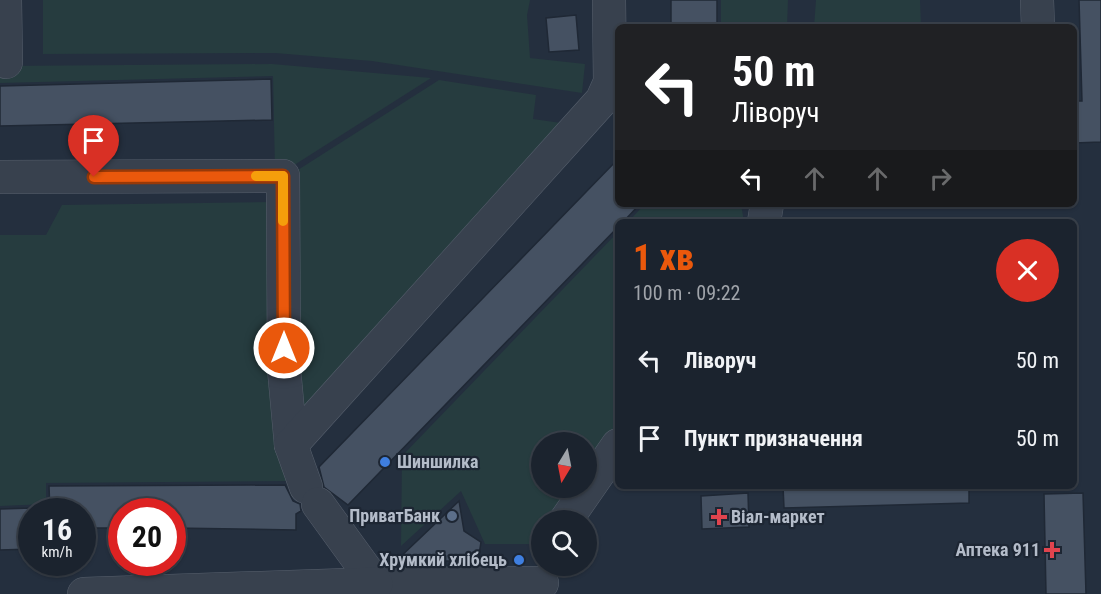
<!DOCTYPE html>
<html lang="uk">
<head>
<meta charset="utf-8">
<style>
  body { margin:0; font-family:"Roboto Condensed",sans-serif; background:#242b36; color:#f1f3f6; height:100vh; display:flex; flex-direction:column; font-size:22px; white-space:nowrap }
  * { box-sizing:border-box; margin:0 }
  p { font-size:20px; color:#a0a4aa }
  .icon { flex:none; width:33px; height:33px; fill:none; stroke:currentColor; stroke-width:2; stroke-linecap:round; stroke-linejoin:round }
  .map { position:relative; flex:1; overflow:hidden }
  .side { position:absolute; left:615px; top:219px; width:462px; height:270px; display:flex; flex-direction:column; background:#1b232e; border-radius:9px; box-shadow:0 2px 4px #0004,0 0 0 2px #39404a }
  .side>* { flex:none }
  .banner { position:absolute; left:615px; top:24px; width:462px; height:183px; border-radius:9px; box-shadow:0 2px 4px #0004,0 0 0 2px #39404a; background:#202124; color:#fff; overflow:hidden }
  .needle { width:39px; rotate:190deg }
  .fabs { position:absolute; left:531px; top:432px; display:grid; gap:12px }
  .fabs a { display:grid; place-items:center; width:66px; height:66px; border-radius:50%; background:#1b232e; box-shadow:0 2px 4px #0004,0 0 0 2px #39404a; font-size:30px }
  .speed { position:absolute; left:18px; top:498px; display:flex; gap:12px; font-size:30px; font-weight:700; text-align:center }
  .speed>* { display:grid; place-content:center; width:78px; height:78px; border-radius:50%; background:#1b232e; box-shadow:0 2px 4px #0004,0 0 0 2px #39404a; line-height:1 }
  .speed small { font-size:15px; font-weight:400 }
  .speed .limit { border:9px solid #d22; background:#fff; color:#111 }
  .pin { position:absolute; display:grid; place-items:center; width:51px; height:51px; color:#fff; margin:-62px -26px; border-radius:50% 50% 50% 0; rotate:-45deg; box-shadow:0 0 6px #0007 }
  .pin .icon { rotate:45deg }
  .me { position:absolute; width:66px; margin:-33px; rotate:0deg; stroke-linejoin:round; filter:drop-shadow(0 0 4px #0008) }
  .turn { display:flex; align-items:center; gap:21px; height:126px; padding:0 18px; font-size:27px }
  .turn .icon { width:78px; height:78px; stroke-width:2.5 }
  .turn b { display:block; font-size:42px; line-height:51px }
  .lanes { display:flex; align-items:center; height:57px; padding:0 18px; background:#0003; justify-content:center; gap:30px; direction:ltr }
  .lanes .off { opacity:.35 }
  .round { display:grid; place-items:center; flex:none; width:63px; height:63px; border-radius:32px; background:#242b36 }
  .headline { display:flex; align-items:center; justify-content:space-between; height:102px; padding:0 18px }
  h1 { font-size:36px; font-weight:800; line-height:45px; color:#ea580c }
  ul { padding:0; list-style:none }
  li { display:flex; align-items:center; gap:18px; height:78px; padding:0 18px }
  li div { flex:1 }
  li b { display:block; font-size:22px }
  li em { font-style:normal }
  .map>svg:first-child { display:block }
  .green { fill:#263c3f }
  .building { fill:#455162; stroke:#1f2835; stroke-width:1.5 }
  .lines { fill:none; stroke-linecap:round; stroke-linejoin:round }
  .minor-casing { stroke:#565f6c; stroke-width:34 }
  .minor { stroke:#38414e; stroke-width:33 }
  .route-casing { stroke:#983908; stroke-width:15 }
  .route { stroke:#ea580c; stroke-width:10 }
  .slow { stroke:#f59e0b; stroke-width:10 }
  .shop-dot { fill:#3f7fe0; stroke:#1d2633; stroke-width:2 }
  .service-dot { fill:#5c6f8a; stroke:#1d2633; stroke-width:2 }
  .health-dot { fill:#e0444e; stroke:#1d2633; stroke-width:2 }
  .labels { text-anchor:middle; stroke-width:4.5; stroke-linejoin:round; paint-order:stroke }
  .poi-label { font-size:18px; font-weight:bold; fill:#b4bcc9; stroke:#1d2633; text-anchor:end }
</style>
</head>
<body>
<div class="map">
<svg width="1101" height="594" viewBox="0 0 1101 594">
  <rect width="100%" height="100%" fill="#242f3e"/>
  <!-- green -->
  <g class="green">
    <path d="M43,0h487l-3,15 3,43 55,6 -3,29 -210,-32 -97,-8 -232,1z"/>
    <path d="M721,0h67l-1,27h-66z"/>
    <path d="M816,0h104l1,27h-107z"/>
    <path d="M272,64l159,14 -143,91h-13l-2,-93 -273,7v-17z"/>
    <path d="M439,80l97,15 -3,24 35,5 -268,292 -10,-241z"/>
    <path d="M272,202l20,279 -246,2v21l-46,2v-271h46l16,-30z"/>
    <path d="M645,204h96l3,18h-116z"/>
    <path d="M618,232v192l-31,45 -1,-27h-44v46h32l-23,32h-9l-1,14 -6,10h-50l-24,-53 -60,55 1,-90z"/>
  </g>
  <!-- building -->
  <g class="building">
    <rect x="671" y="0" width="46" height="27"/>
    <path d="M1079,0h22v142l-27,1v-42h8z"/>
    <path d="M576,15l3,35 -30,2 -3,-34z"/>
    <path d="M271,79l1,41 -272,6v-40z"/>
    <path d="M618,159v45h22l-17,18h-5v5l-270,278 -24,-18 -5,-20z"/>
    <path d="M285,485l8,16 7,3 1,7 -5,3v16l-124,-2v-16h-50v16h-40v-16h-32l-1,-26z"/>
    <path d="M783,486h186v17l-185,5z"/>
    <path d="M748,493l1,34 -47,2 -1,-33z"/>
    <path d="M1083,493l3,101h-40l-2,-100z"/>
    <path d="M459,501l5,30 17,11 -3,19h-82z"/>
    <path d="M32,508v41l-32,1v-41z"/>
  </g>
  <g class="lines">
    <defs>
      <g id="minor">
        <path d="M5,0l1,62"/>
        <path d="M1037,0l1,27"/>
        <path d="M0,177l283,-1 1,193 7,76"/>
        <path d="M764,222l3,-18"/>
        <path d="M306,487l-15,-42 311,-345 8,-18 -1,-82"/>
        <path d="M318,504l58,80 166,-1"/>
        <path d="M566,520l52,-75"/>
        <path d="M84,594l292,-10"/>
      </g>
    </defs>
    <!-- minor casing -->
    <use href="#minor" class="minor-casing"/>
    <!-- minor -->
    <use href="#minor" class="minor"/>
  </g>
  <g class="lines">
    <defs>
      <path id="route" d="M94,177l189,-1 1,172"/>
    </defs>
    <!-- route casing -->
    <use href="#route" class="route-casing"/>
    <!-- route -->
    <use href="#route" class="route"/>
    <!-- slow -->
    <path class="slow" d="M256,176h27v45"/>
  </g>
  <!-- markers -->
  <g class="shop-dot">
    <circle cx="385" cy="462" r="6"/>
    <circle cx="519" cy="560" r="6"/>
  </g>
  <circle class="service-dot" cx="452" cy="516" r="6"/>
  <g class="health-dot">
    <path d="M716 508h6v6h6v6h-6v6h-6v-6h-6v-6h6z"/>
    <path d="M1049 541h6v6h6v6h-6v6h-6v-6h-6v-6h6z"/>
  </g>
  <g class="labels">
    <!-- poi labels -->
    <g class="poi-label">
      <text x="397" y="468" text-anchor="start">Шиншилка</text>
      <text x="440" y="522">ПриватБанк</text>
      <text x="731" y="523" text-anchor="start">Віал-маркет</text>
      <text x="1040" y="556">Аптека 911</text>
      <text x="507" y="566">Хрумкий хлібець</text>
    </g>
  </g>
</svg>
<div class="fabs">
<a><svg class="needle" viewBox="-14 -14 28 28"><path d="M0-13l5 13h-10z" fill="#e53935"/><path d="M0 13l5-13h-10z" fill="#a0a4aa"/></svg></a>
<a><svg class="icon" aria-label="search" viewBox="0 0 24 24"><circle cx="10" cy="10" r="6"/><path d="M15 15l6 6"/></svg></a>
</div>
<div class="speed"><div>16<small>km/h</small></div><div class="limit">20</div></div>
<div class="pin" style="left:94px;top:177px;background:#d93025"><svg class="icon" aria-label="arrive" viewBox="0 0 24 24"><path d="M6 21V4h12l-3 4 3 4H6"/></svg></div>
<svg class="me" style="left:284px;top:348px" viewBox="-20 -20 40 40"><circle r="17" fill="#ea580c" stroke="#fff" stroke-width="3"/><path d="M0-11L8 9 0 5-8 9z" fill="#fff"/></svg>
<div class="banner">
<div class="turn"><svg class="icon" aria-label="left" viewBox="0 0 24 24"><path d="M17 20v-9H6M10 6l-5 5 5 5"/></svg><div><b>50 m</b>Ліворуч</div></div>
<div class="lanes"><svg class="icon" aria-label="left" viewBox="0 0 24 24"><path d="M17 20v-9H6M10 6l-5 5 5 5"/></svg><svg class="icon off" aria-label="ahead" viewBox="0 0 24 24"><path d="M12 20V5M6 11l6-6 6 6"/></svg><svg class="icon off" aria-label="ahead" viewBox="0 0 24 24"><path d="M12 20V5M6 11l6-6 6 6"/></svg><svg class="icon off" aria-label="right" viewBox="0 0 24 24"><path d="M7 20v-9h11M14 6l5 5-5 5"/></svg></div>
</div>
<section class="side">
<div class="headline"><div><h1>1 хв</h1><p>100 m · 09:22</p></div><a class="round" style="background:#d93025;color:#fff"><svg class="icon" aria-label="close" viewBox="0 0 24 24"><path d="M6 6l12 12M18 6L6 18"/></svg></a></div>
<ul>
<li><svg class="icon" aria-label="left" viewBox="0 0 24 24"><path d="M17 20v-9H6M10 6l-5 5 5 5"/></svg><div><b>Ліворуч</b></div><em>50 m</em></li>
<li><svg class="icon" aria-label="arrive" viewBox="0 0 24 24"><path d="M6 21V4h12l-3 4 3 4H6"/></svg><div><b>Пункт призначення</b></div><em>50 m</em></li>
</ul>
</section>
</div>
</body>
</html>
